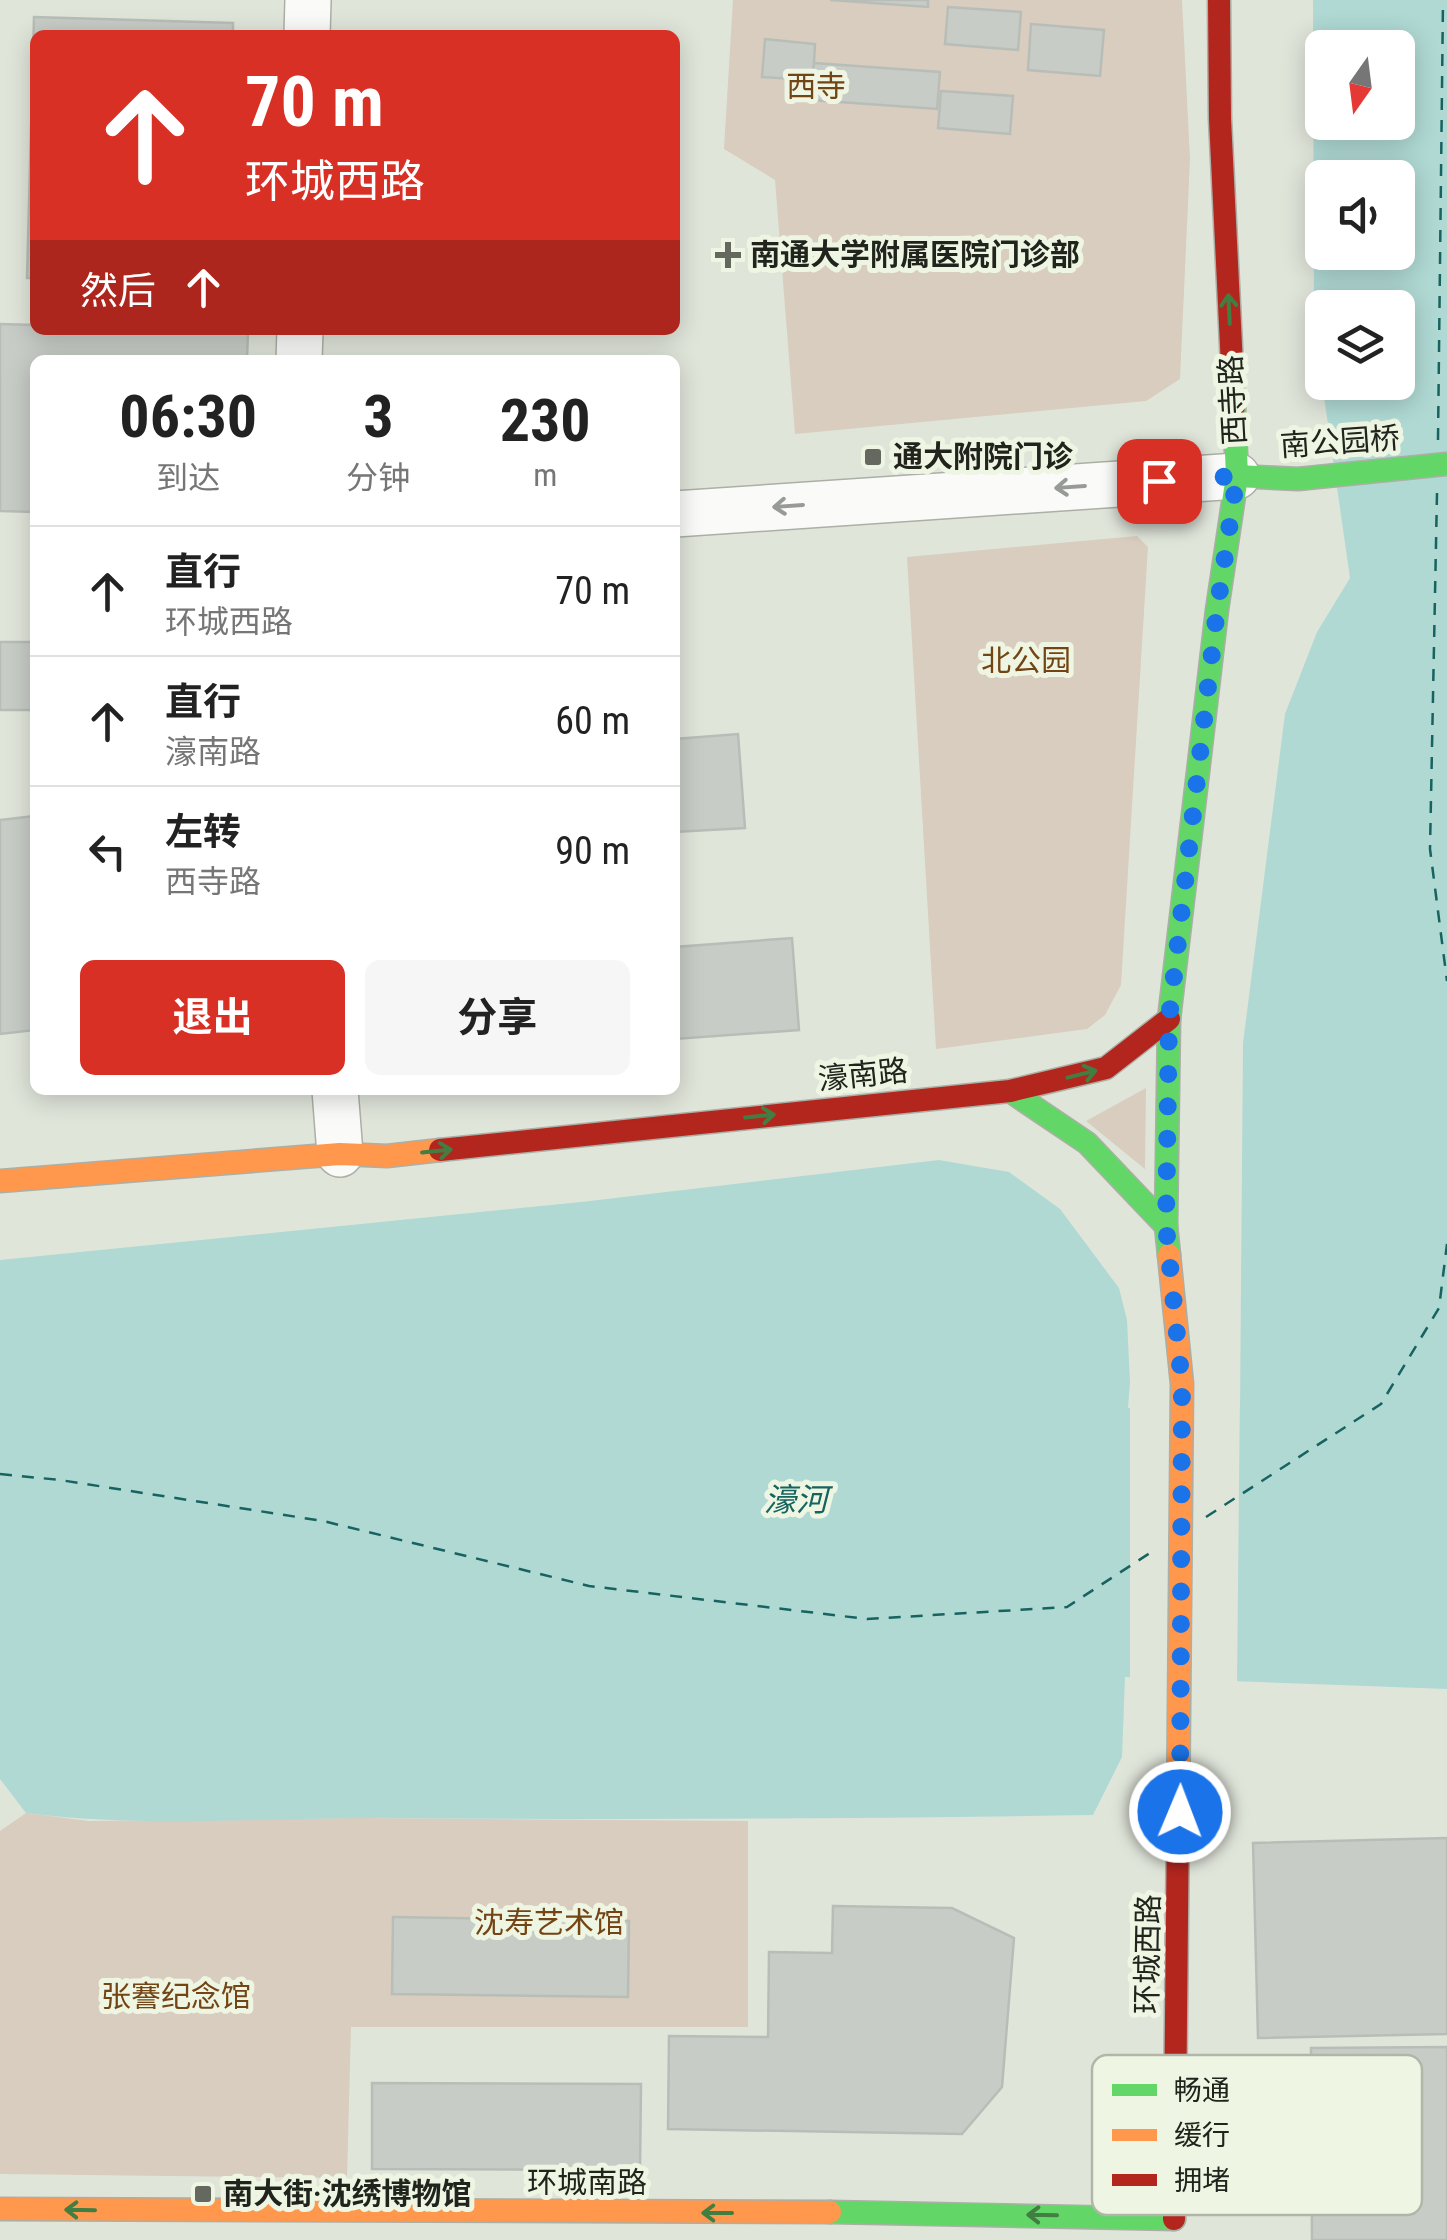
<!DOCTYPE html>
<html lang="zh">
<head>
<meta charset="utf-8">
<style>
  body { margin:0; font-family:"Roboto Condensed","Noto Sans SC",sans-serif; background:#f6f6f6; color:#222; height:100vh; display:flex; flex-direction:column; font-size:38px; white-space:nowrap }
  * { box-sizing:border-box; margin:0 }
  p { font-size:32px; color:#767676 }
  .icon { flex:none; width:55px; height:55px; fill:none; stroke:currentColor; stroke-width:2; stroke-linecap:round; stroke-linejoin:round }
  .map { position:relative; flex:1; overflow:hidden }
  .sheet { position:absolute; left:30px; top:355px; width:650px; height:740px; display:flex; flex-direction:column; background:#fff; border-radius:15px; box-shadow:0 5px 25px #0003 }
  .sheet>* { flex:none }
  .banner { position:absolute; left:30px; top:30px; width:650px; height:305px; border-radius:15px; box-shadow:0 5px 25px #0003; background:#d93025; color:#fff; overflow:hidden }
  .needle { width:65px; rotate:194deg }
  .controls { position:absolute; left:1305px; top:30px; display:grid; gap:20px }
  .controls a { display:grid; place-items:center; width:110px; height:110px; border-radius:15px; background:#fff; box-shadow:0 5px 25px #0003; font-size:50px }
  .pin { position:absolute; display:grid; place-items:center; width:85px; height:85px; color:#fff; margin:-42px; border-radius:20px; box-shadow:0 5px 15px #0006 }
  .me { position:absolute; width:110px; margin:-55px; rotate:1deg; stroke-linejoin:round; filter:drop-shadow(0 0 8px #0008) }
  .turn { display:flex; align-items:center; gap:35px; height:210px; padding:0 50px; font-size:45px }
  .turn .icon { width:130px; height:130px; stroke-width:2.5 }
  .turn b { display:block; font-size:70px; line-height:85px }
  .then { display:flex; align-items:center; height:95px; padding:0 50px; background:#0003; gap:20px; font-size:38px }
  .eta { display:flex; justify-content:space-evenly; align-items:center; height:170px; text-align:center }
  .eta b { font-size:60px; font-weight:700; line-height:70px }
  .primary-button { display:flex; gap:20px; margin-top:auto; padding:20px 50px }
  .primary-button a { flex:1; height:115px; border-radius:15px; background:#d93025; color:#fff; font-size:40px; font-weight:700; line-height:115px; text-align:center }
  .primary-button a+a { background:#f6f6f6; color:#222 }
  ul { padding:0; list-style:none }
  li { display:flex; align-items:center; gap:30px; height:130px; padding:0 50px; border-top:2px solid #e0e0e0 }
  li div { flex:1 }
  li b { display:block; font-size:38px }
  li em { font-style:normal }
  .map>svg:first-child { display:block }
  .green { fill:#d8cdbe }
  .water { fill:#b0d9d4; fill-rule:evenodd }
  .pier { fill:#e0e5da }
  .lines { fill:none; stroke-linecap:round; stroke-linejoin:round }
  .ferry { stroke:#166360; stroke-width:2.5; stroke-dasharray:12 10; stroke-linecap:butt }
  .building { fill:#c7cdc6; stroke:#b8beb7; stroke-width:2.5 }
  .street-casing { stroke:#abafa6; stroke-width:48 }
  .fast-casing { stroke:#abafa6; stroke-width:25 }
  .slow-casing { stroke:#abafa6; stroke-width:25 }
  .jam-casing { stroke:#abafa6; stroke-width:25 }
  .street { stroke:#fafbf9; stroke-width:45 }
  .fast { stroke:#63d668; stroke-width:22 }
  .slow { stroke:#ff974d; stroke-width:22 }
  .jam { stroke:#b3261e; stroke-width:22 }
  .oneway { stroke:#427d42 }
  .oneway2 { stroke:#989a96 }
  .route { stroke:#1a73e8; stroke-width:18; stroke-dasharray:0 32.4 }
  .poi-dot { fill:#64685f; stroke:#eef6e3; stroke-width:4 }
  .labels { text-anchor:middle; stroke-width:10; stroke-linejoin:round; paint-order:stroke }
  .park-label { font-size:30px; fill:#734414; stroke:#eef6e3 }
  .poi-label { font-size:30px; font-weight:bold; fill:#21241d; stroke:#eef6e3; text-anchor:start }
  .street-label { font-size:30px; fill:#21241d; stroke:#eef6e3 }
  .water-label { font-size:32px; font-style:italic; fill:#166360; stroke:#eef6e3 }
  .key { fill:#eef6e3; stroke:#b0b7a8; stroke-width:2.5 }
  .key-label { font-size:28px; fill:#21241d }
</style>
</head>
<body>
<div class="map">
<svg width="1447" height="2240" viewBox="0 0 1447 2240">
  <rect width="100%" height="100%" fill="#e0e5da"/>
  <!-- green -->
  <g class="green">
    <path d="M733,0h449l8,159 -10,220 -34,22 -351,33 -20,-254 -51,-31z"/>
    <path d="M1137,536l11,11 -27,438 -16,30 -18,14 -151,20 -29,-492z"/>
    <path d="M1146,1088l-1,81 -59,-48z"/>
    <path d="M26,1813l63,8 266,-3 393,3v206h-397l-4,151 -347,-4v-343z"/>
  </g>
  <!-- water -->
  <path class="water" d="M1313,0h134v1689l-322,-12 -3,80 -29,58c-240,4 -479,5 -719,3 -116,0 -233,10 -348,-5l-26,-34v-519l581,-58 358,-42 70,12 51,37 59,79 8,32 3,62 -2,26h112l3,-365 42,-329 32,-82 33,-54 -36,-251zM1322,48h76v74h-76zM1322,178h76v74h-76zM1322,308h76v74h-76z"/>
  <!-- pier -->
  <path class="pier" d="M1130,1382h5l-2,21h102v-15h5l-3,299 -107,-4z"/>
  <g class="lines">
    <!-- ferry -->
    <g class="ferry">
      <path d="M1438,440l5,-440"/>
      <path d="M1437,493l-7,356 17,132"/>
      <path d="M0,1474l60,6 263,41 266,65 278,33 200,-12 86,-56"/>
      <path d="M1206,1517l175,-113 58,-96 8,-64"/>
    </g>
  </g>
  <!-- building -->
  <g class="building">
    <path d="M830,0h98v7z"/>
    <path d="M948,7l73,5 -3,38 -73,-6z"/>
    <path d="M34,17l199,6v12h-198v243h-8z"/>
    <path d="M1031,24l73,6 -4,46 -72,-6z"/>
    <path d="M765,39l50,5 -2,36 -51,-3z"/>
    <path d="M814,63l126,9 -3,37 -125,-9z"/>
    <path d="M941,91l72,5 -3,38 -72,-6z"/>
    <path d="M0,324l35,1v5l213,1 -1,29h-212v152l-35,-1z"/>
    <rect x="0" y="642" width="35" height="68"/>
    <path d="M738,734l7,94 -70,4v-93z"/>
    <path d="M35,816v214l-35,4v-214z"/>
    <path d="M792,938l7,92 -124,9v-92z"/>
    <path d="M1447,1838v196l-189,4 -5,-195z"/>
    <path d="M833,1906l119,2 62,30 -12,149 -40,47 -294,-5 1,-93 99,1 1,-85 63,1z"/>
    <path d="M393,1917l236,4 -1,76 -236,-3z"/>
    <path d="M1447,2047v193h-135l-1,-192z"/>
    <path d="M372,2083l269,1 -1,86 -268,-1z"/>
  </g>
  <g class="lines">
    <defs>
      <g id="street">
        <path d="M307,35l1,-35"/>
        <path d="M299,360l1,-30"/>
        <path d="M675,514l562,-38"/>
        <path d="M335,1090l5,64"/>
      </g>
      <g id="fast">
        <path d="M1237,476l61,3 149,-15"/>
        <path d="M1010,1091l77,52 79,83"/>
        <path d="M1169,1255l-3,-29 3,-207 48,-409 20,-134 -3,-69"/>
        <path d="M830,2212l344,7"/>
      </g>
      <g id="slow">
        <path d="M0,1181l340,-27 47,2 53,-6"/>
        <path d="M1169,1255l13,129 -4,434"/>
        <path d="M0,2209l830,3"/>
      </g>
      <g id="jam">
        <path d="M1219,0l1,119 14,288"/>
        <path d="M440,1150l570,-59 96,-23 63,-49"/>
        <path d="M1174,2219l4,-401"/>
      </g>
    </defs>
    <!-- street casing -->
    <use href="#street" class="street-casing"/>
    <!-- fast casing -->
    <use href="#fast" class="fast-casing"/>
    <!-- slow casing -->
    <use href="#slow" class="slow-casing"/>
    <!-- jam casing -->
    <use href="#jam" class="jam-casing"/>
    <!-- street -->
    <use href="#street" class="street"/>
    <!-- fast -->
    <use href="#fast" class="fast"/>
    <!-- slow -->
    <use href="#slow" class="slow"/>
    <!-- jam -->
    <use href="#jam" class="jam"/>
  </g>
  <!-- one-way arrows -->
  <defs><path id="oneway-shaft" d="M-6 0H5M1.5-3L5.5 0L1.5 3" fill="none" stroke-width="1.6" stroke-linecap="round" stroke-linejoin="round" transform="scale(2.5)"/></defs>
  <g class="oneway">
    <use href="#oneway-shaft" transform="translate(1229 309) rotate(-93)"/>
    <use href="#oneway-shaft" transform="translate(1082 1074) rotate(-14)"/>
    <use href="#oneway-shaft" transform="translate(760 1116) rotate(-6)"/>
    <use href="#oneway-shaft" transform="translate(437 1151) rotate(-6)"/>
    <use href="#oneway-shaft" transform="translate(80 2210) rotate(-179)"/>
    <use href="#oneway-shaft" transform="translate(717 2213) rotate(-180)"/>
    <use href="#oneway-shaft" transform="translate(1042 2215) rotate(-179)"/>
  </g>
  <g class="oneway2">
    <use href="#oneway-shaft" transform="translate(1070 487) rotate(176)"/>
    <use href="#oneway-shaft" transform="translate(788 506) rotate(176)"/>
  </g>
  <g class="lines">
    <!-- route -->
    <path class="route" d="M1159,481l78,-5 -20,134 -48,409 -3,207 16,158 -2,428"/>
  </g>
  <!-- markers -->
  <g class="poi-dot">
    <path d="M723 240h10v10h10v10h-10v10h-10v-10h-10v-10h10z"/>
    <rect x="863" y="447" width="20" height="20" rx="5"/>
    <rect x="193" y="2184" width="20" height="20" rx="5"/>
  </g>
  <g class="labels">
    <!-- park labels -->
    <g class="park-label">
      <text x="816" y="97">西寺</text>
      <text x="1026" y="671">北公园</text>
      <text x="549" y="1933">沈寿艺术馆</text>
      <text x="176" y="2007">张謇纪念馆</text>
    </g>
    <!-- poi labels -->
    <g class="poi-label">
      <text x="750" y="265">南通大学附属医院门诊部</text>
      <text x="893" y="467">通大附院门诊</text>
      <text x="223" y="2204">南大街·沈绣博物馆</text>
    </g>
    <!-- street labels -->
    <g class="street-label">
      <text transform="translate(1233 400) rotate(-93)" y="10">西寺路</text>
      <text transform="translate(1340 442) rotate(-4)" y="10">南公园桥</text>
      <text transform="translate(863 1075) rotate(-6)" y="10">濠南路</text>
      <text transform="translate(1148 1954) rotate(-89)" y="10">环城西路</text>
      <text x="587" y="2193">环城南路</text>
    </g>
    <!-- water labels -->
    <g class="water-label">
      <text x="796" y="1511">濠河</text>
    </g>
  </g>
  <!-- legend -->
  <rect x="1092" y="2055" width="330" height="160" rx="15" class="key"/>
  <rect x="1112" y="2084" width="45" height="12" fill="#63d668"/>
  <rect x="1112" y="2129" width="45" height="12" fill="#ff974d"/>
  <rect x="1112" y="2174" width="45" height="12" fill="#b3261e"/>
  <g class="key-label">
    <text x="1174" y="2100">畅通</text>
    <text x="1174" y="2145">缓行</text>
    <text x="1174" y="2190">拥堵</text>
  </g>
</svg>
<div class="controls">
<a><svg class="needle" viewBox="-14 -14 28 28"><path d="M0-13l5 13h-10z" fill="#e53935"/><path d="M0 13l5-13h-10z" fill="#767676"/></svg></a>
<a><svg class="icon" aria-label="sound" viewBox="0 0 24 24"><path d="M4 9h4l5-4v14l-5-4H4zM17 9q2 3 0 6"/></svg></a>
<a><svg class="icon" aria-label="layers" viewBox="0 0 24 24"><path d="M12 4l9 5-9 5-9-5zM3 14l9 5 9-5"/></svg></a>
</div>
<div class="pin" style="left:1159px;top:481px;background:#d93025"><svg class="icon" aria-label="arrive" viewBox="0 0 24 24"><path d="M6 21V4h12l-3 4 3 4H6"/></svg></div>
<svg class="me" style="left:1180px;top:1812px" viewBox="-20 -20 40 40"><circle r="17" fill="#1a73e8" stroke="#fff" stroke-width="3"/><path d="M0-11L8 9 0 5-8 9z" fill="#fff"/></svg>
<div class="banner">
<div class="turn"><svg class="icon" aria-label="ahead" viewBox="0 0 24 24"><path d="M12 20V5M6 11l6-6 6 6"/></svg><div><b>70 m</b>环城西路</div></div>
<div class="then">然后<svg class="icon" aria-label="ahead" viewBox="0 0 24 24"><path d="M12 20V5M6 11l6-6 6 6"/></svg></div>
</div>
<section class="sheet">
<div class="eta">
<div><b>06:30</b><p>到达</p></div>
<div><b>3</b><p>分钟</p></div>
<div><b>230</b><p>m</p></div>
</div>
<ul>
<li><svg class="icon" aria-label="ahead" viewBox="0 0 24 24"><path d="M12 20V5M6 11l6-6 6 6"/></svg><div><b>直行</b><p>环城西路</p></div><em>70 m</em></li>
<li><svg class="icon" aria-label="ahead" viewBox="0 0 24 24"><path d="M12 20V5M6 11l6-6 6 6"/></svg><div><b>直行</b><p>濠南路</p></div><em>60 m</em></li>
<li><svg class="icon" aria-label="left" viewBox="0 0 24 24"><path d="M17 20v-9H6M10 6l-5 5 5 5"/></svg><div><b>左转</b><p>西寺路</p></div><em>90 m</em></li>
</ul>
<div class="primary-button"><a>退出</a><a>分享</a></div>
</section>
</div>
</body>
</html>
